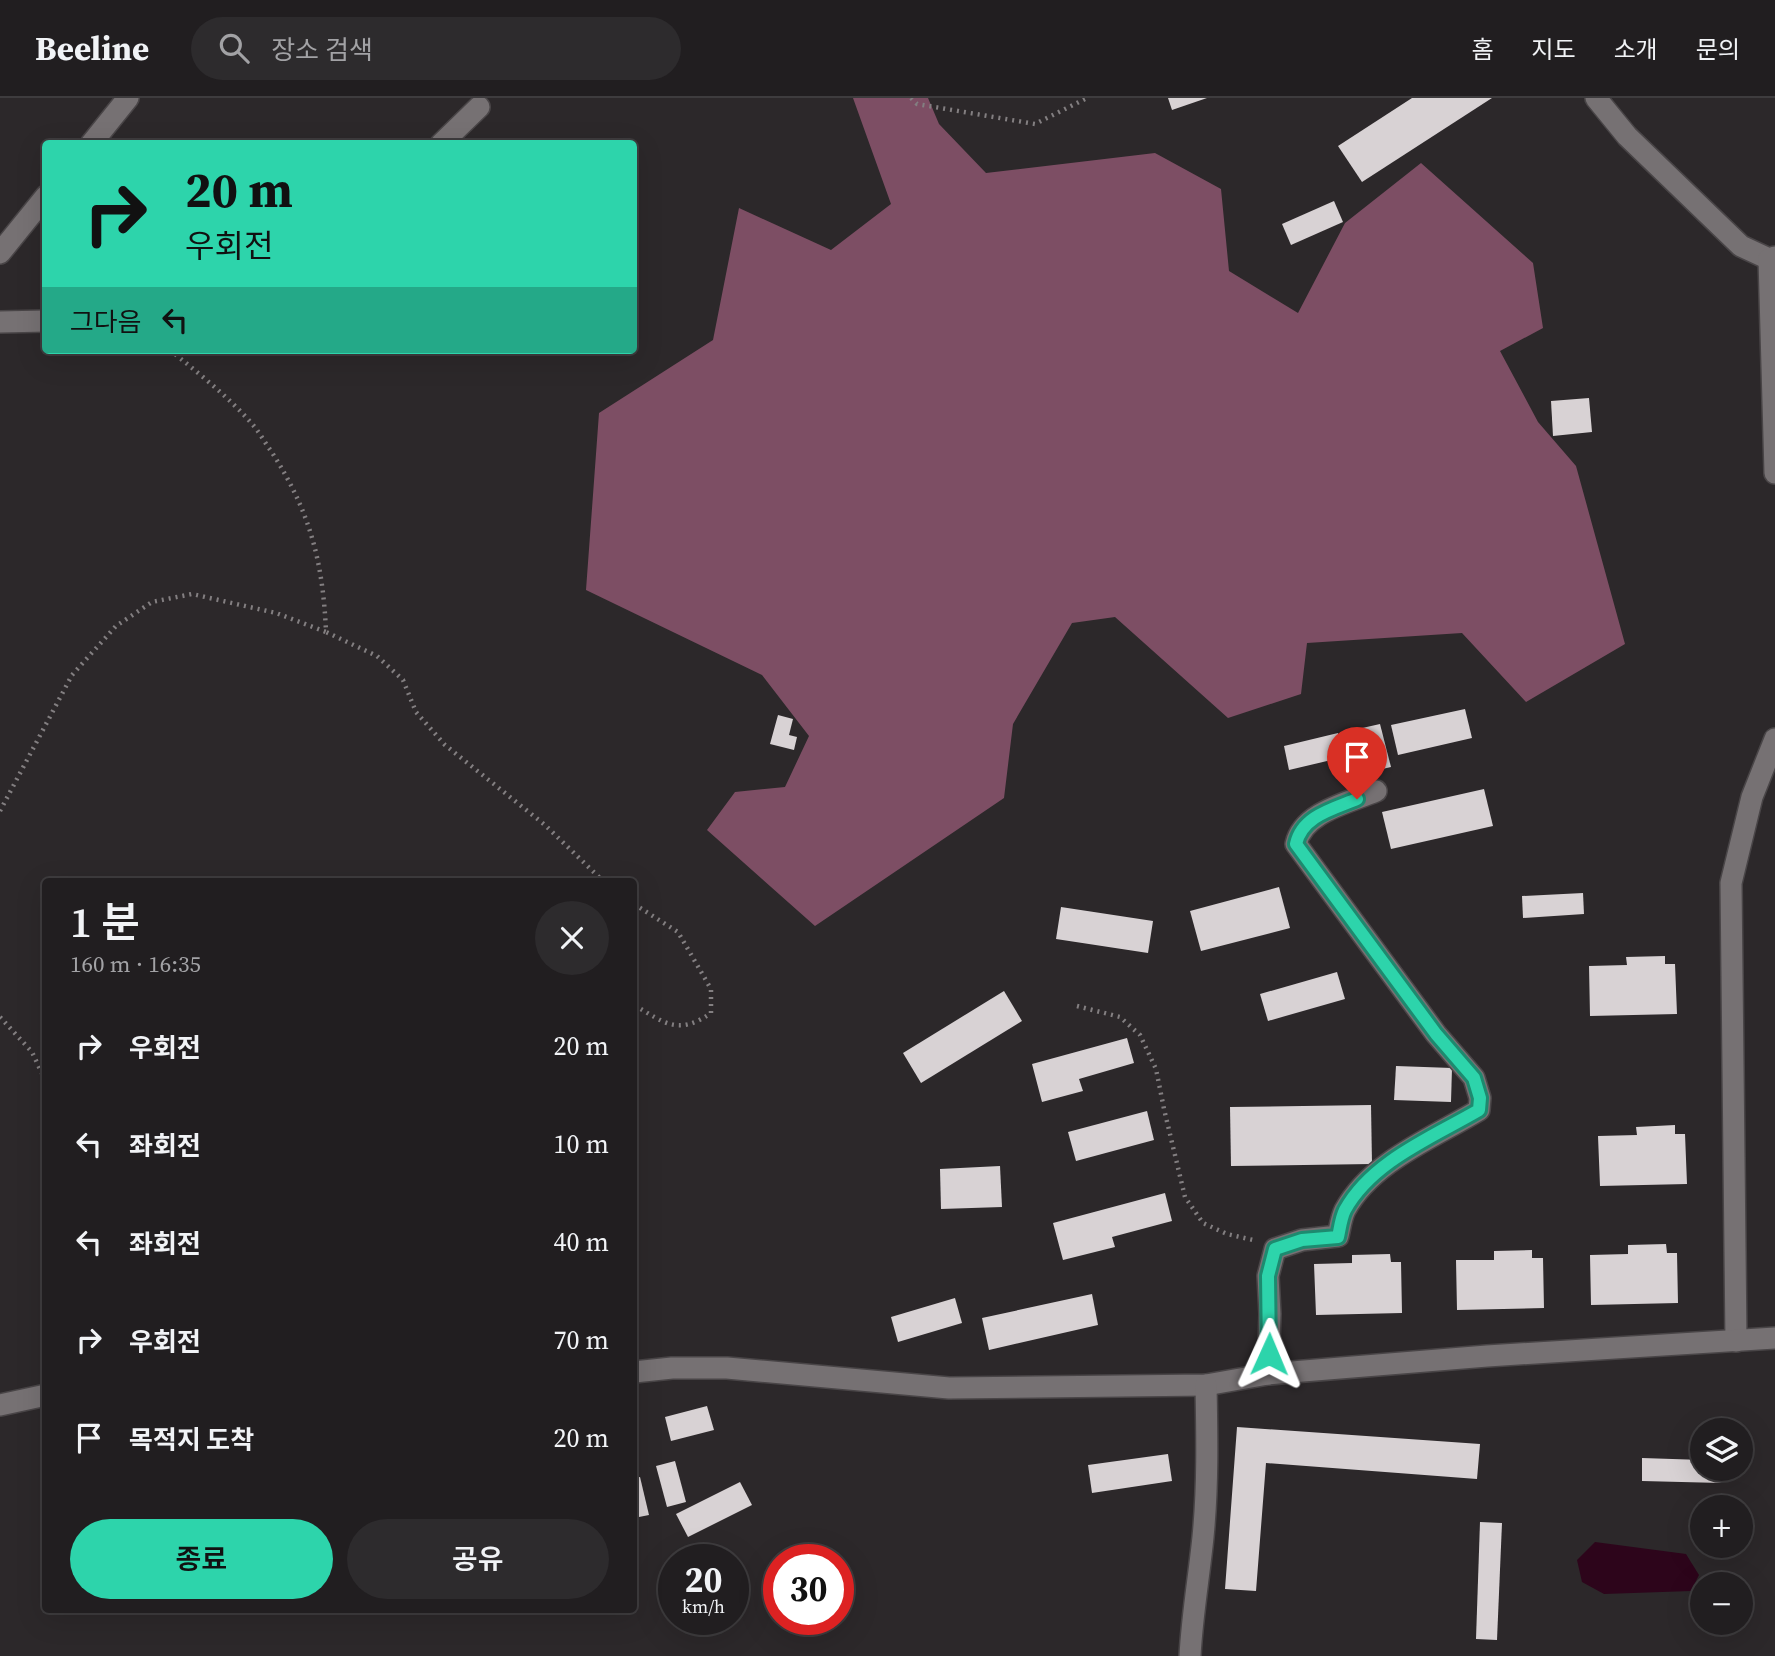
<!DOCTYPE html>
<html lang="ko">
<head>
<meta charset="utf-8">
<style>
  body { margin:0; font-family:"Source Serif 4","Noto Sans KR",serif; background:#2d2b2d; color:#f1f3f6; height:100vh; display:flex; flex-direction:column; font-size:26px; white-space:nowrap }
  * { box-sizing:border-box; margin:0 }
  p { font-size:23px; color:#a2a2a5 }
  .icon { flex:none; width:38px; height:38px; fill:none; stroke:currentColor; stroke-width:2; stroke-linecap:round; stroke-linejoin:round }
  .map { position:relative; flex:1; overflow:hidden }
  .side { position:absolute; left:42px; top:780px; width:595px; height:735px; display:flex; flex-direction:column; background:#211e20; border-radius:7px; box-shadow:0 7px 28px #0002,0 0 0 2px #3e3c3e }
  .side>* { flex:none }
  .hud { position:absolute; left:42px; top:42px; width:595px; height:214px; border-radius:7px; box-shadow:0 7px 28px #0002,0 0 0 2px #3e3c3e; background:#2dd4ab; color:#111; overflow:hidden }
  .controls { position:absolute; left:1690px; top:1320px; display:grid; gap:14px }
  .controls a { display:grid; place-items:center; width:63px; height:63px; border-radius:50%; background:#211e20; box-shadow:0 7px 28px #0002,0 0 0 2px #3e3c3e; font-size:35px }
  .speed { position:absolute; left:658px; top:1446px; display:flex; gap:14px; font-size:35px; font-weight:700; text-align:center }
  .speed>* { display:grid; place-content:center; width:91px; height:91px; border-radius:50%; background:#211e20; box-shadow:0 7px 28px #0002,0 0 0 2px #3e3c3e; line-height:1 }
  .speed small { font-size:18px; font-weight:400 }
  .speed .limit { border:10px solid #d22; background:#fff; color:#111 }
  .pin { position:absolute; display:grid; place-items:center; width:60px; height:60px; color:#fff; margin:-72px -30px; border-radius:50% 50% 50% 0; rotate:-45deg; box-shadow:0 0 7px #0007 }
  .pin .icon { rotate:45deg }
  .me { position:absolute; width:77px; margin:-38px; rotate:1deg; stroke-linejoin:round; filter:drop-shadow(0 0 5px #0008) }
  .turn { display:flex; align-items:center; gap:24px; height:147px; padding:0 28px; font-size:32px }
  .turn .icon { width:91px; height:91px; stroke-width:2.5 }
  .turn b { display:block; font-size:49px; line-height:60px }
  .then { display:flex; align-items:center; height:66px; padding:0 28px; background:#0003; gap:14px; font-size:26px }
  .round { display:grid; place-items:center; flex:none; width:74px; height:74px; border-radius:37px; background:#2d2b2d }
  .summary { display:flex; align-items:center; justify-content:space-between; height:119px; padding:0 28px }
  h1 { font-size:42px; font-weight:600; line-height:52px }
  .action { display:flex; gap:14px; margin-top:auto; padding:14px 28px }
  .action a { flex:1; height:80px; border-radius:42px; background:#2dd4ab; color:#111; font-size:28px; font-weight:600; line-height:80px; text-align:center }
  .action a+a { background:#2d2b2d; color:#f1f3f6 }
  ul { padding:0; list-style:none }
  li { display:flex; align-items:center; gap:21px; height:98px; padding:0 28px }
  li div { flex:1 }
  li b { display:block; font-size:26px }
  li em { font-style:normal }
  header { display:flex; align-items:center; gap:42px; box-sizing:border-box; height:98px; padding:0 35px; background:#211e20; border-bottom:2px solid #3e3c3e }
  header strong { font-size:33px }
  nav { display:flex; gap:38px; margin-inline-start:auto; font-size:24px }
  .search { width:490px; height:63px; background:#2d2b2d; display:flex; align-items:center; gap:18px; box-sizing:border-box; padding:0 24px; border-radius:38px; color:#a2a2a5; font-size:26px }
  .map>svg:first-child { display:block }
  .forest { fill:#7d4e64 }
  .water { fill:#2d051b }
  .building { fill:#d8d2d4 }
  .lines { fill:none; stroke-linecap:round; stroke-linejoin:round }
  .minor-casing { stroke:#494547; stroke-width:24 }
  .path { stroke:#837f81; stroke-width:4.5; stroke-dasharray:2 5; stroke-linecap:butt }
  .minor { stroke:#767173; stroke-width:21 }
  .route-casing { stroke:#1d8a6f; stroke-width:18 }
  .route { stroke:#2dd4ab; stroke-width:12 }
</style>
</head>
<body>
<header>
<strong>Beeline</strong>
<div class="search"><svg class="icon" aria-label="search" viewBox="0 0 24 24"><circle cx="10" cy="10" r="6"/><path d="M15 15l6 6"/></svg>장소 검색</div>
<nav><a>홈</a><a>지도</a><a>소개</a><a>문의</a></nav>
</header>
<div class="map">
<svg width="1775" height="1558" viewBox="0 0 1775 1558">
  <rect width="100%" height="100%" fill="#2c282a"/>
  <!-- forest -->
  <path class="forest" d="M853,0h75l11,26 47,49 169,-20 66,36 8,82 69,42 47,-90 76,-60 112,100 10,65 -43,23 38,71 38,44 49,178 -99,58 -64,-69 -155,10 -6,51 -73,24 -113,-101 -43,6 -59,101 -9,74 -189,128 -108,-96 28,-38 50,-5 24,-51 -47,-61 -176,-85 13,-177 114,-73 26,-132 92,42 60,-46z"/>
  <!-- water -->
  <path class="water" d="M1595,1444l91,12 13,21 -8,16 -87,3 -22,-12 -5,-22z"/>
  <!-- building -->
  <g class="building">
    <path d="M1168,0h39l-35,12z"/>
    <path d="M1412,0h80l-130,84 -24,-36z"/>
    <path d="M1334,103l9,21 -52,23 -9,-21z"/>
    <path d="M1589,300l3,34 -39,4 -2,-35z"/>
    <path d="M1465,611l7,29 -74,17 -7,-30z"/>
    <path d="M778,617l15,4 -4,16 8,2 -3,13 -24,-6z"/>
    <path d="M1380,626l11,43 -30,7 -12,-43z"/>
    <path d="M1338,635l6,24 -55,13 -5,-24z"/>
    <path d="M1484,691l9,37 -102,23 -9,-37z"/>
    <path d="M1279,789l11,41 -89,23 -11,-40z"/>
    <path d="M1583,795l1,21 -61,4 -1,-22z"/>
    <path d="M1061,809l92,14 -5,32 -92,-14z"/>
    <path d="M1665,858v8h10l2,50 -87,2 -1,-50 38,-1 -1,-8z"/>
    <path d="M1337,874l8,27 -77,22 -8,-27z"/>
    <path d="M1004,893l18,30 -101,62 -18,-30z"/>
    <path d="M1127,940l7,25 -55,16 4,12 -41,11 -10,-38z"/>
    <path d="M1396,968l56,2 -1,34 -57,-2z"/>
    <path d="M1371,1007l1,59 -141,2 -1,-59z"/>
    <path d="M1147,1013l7,29 -78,21 -8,-29z"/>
    <path d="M1675,1027v9h10l2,50 -87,2 -2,-50 39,-1 -1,-8z"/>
    <path d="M1000,1068l2,41 -61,2 -1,-40z"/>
    <path d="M1165,1095l7,28 -60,16 3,10 -52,13 -10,-37z"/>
    <path d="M1666,1146l1,9h10l1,50 -87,2 -1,-50 38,-1v-9z"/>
    <path d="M1532,1152v8h11l1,50 -87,2 -1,-50h38v-9z"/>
    <path d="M1390,1156l1,8h10l1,51 -86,2 -2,-51 38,-1v-8z"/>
    <path d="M1092,1196l6,31 -109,25 -7,-32z"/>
    <path d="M955,1200l7,25 -64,19 -7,-25z"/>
    <path d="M707,1308l7,24 -43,11 -6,-24z"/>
    <path d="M1237,1329l243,17 -3,35 -211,-16 -10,128 -31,-2z"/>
    <path d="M1168,1356l4,27 -80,12 -4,-28z"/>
    <path d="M1642,1360l61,2v8h19l-1,15 -79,-2z"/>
    <path d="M675,1363l11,41 -19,5 -11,-41z"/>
    <path d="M640,1379l9,38 -15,3v-40z"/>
    <path d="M740,1384l12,23 -64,32 -12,-23z"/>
    <path d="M1480,1424l22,1 -5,117 -21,-1z"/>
  </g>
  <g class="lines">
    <defs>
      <g id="minor">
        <path d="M1596,0l31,38 114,110 28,13 6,-2"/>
        <path d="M91,46l37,-46"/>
        <path d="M441,46l38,-37"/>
        <path d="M0,155l46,-57"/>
        <path d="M1769,161l6,214"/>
        <path d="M0,224l46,-1"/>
        <path d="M1736,1243l-5,-458 21,-86 23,-58"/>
        <path d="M634,1274l38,-4h55l222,20 257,-3 62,-11 219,-18 288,-18"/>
        <path d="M1268,1276l2,-60 -2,-38 7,-27 27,-9 36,-4c2,-8 3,-18 7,-26 27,-49 88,-72 134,-100l1,-12 -6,-20 -38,-44 -140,-190c7,-32 52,-41 80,-53"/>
        <path d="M0,1307l46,-10"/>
        <path d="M1190,1558c2,-40 9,-79 13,-119 5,-51 4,-101 3,-152"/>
      </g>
    </defs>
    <!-- minor casing -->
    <use href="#minor" class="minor-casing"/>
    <!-- path -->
    <g class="path">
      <path d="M911,0l6,6 118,20 52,-26"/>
      <path d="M170,252c28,23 59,47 83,75 7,8 12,18 18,26 39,60 52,111 55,181l51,24 26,24 13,32 29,33 100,80 59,57"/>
      <path d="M0,713l72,-136 44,-49 36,-24 40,-8 84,19 50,19"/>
      <path d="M634,806l44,28 33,57v24c-33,23 -46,10 -77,-8"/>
      <path d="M1077,908l43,11 20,18 16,34 8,40 21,88 18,26 24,11 26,6"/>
      <path d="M0,919l32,35 14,30"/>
    </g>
    <!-- minor -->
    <use href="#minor" class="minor"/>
  </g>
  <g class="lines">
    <defs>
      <path id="route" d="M1269,1256l-1,-78 7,-27 27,-9 36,-3c2,-9 3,-19 7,-27 27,-49 88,-73 134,-100l1,-12 -6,-20 -38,-44 -140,-190c6,-28 37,-35 61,-45"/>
    </defs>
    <!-- route casing -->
    <use href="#route" class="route-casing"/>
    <!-- route -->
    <use href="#route" class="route"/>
  </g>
</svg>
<div class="controls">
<a><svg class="icon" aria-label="layers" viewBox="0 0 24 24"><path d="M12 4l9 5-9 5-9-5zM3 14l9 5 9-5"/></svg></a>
<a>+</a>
<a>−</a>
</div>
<div class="speed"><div>20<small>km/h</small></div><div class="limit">30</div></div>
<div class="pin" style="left:1357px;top:701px;background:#d93025"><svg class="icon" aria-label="arrive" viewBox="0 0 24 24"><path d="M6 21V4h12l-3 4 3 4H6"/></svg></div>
<svg class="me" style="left:1269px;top:1256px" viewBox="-20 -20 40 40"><path d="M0-17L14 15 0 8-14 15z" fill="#2dd4ab" stroke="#fff" stroke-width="4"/></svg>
<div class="hud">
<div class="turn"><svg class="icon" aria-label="right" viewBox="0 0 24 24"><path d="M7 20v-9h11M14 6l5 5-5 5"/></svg><div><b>20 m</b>우회전</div></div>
<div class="then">그다음<svg class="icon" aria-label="left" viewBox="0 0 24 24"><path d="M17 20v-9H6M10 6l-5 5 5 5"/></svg></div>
</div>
<section class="side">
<div class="summary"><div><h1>1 분</h1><p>160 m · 16:35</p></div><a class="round"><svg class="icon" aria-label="close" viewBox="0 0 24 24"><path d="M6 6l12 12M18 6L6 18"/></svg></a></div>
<ul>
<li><svg class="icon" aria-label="right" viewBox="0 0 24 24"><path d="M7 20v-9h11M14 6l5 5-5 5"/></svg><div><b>우회전</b></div><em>20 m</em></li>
<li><svg class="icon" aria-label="left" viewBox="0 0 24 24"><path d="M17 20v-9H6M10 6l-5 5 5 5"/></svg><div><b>좌회전</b></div><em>10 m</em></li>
<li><svg class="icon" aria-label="left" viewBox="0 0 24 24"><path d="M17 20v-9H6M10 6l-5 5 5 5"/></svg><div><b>좌회전</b></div><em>40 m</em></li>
<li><svg class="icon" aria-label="right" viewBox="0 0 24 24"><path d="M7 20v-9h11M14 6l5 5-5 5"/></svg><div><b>우회전</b></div><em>70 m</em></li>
<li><svg class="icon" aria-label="arrive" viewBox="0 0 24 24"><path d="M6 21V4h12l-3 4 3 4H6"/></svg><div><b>목적지 도착</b></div><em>20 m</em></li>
</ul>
<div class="action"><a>종료</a><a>공유</a></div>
</section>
</div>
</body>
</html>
